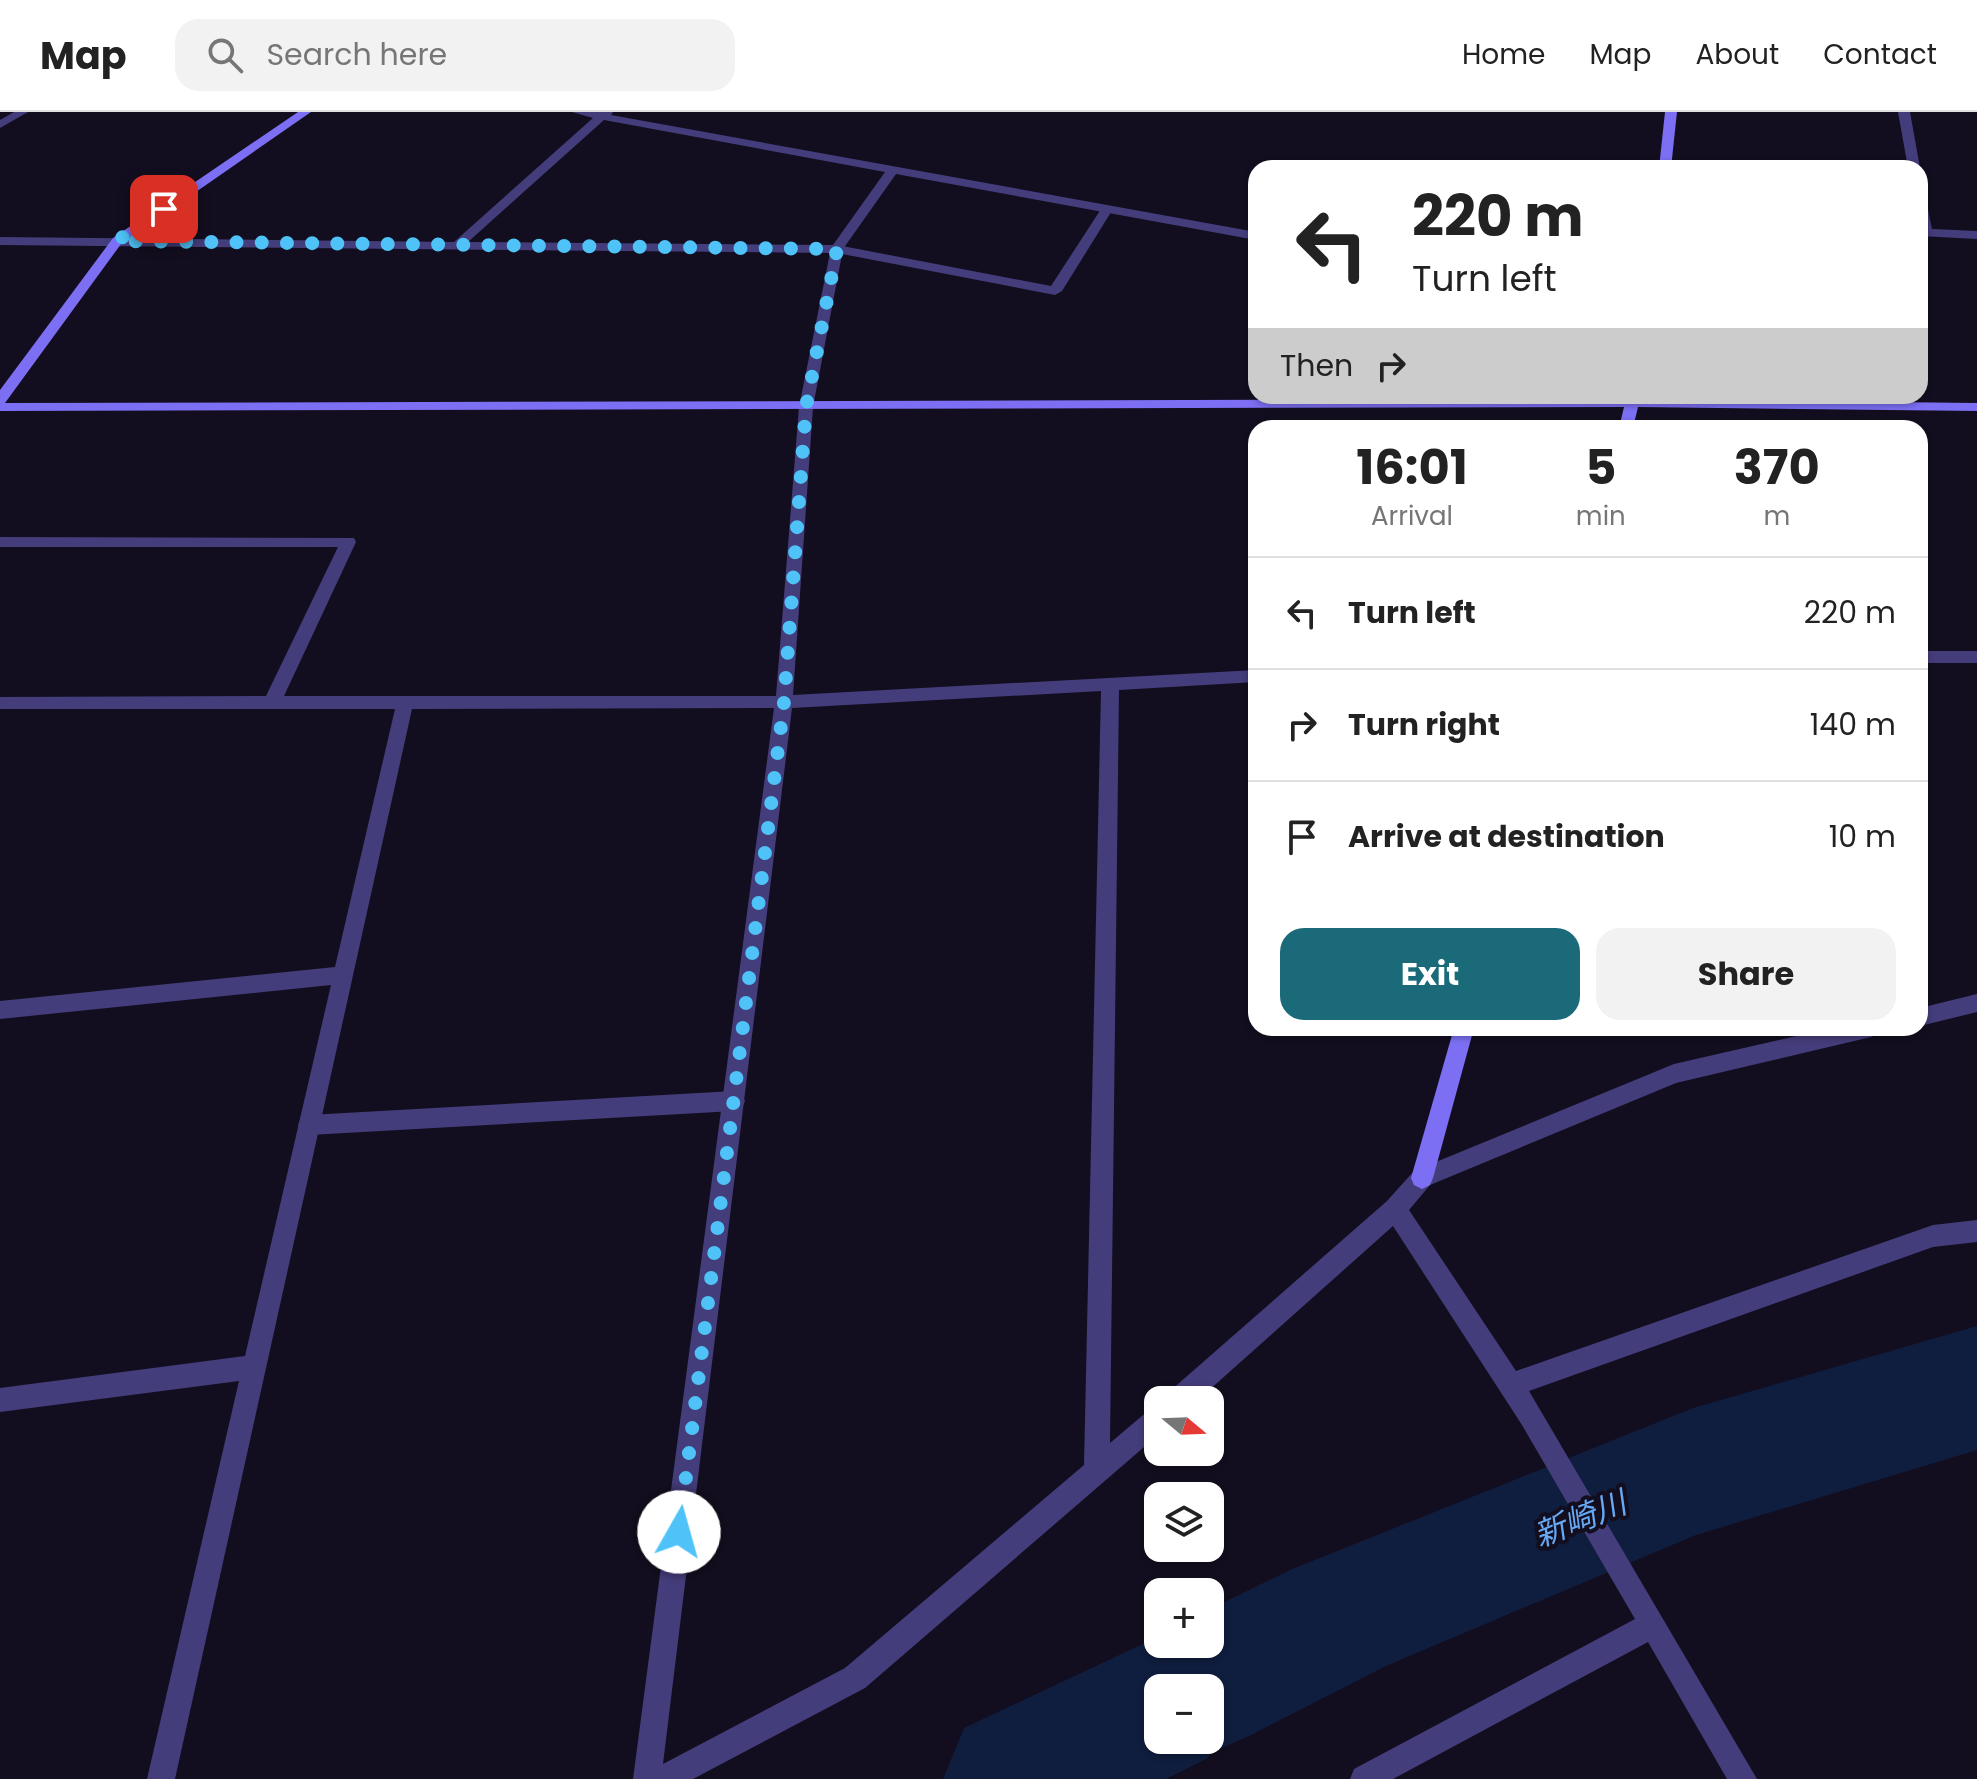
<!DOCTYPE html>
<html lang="en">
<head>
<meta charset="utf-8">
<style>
  body { margin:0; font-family:Poppins,"Noto Sans JP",sans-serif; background:#f2f2f2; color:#222; height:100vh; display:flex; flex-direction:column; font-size:30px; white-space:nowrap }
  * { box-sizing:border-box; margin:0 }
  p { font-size:26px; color:#767676 }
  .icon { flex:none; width:44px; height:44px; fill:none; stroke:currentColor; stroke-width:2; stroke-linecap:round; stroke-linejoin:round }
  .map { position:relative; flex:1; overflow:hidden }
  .drawer { position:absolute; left:1248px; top:308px; width:680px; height:616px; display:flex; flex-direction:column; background:#fff; border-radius:24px; box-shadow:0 2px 6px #0004 }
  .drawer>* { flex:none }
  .guide { position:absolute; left:1248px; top:48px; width:680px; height:244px; border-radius:24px; box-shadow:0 2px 6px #0004; background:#fff; color:#222; overflow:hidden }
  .needle { width:52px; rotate:109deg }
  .tools { position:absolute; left:1144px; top:1274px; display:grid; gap:16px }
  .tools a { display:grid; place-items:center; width:80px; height:80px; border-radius:16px; background:#fff; box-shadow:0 2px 6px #0004; font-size:40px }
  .pin { position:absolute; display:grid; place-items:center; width:68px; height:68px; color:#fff; margin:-34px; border-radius:16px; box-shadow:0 4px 12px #0006 }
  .me { position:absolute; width:88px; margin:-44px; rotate:7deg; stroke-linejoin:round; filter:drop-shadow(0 0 6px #0008) }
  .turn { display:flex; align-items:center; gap:28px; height:168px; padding:0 32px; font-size:36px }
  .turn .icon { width:104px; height:104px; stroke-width:2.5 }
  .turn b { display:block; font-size:56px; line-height:68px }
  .then { display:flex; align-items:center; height:76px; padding:0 32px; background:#0003; gap:16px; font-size:30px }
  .eta { display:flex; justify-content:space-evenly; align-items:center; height:136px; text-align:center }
  .eta b { font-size:48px; font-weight:700; line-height:56px }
  .cta { display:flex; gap:16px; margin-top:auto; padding:16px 32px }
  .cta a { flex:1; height:92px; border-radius:24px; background:#1b6a7a; color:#fff; font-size:32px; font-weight:700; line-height:92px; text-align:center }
  .cta a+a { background:#f2f2f2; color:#222 }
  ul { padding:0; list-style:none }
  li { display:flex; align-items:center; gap:24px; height:112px; padding:0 32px; border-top:2px solid #e0e0e0 }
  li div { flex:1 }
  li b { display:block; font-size:30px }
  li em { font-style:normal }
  header { display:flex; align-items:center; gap:48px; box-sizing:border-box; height:112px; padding:0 40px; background:#fff; border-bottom:2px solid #e0e0e0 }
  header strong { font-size:38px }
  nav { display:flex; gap:44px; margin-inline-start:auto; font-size:28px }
  .search { width:560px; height:72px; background:#f2f2f2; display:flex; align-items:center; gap:20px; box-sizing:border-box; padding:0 28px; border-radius:24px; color:#767676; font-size:30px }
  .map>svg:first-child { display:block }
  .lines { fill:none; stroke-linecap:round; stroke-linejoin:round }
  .river { fill:#0f1d3e; fill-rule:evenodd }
  .lane { fill:#443d7b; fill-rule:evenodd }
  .street { fill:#443d7b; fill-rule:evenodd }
  .secondary { fill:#7c6ff3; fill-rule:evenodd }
  .route { stroke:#4fc3f7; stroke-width:14; stroke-dasharray:0 25.2 }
  .labels { text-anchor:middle; stroke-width:8; stroke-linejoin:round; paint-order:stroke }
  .near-water-label { font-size:32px; font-style:italic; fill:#67a8f3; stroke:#130e1f }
</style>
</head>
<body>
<header>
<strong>Map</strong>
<div class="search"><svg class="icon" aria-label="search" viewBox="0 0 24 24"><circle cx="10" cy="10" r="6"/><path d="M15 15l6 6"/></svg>Search here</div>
<nav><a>Home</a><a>Map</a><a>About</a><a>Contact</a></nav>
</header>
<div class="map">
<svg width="1977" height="1667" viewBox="0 0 1977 1667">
  <rect width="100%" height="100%" fill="#130e1f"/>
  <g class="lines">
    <!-- river -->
    <path class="river" d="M1977,1214v124l-281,85 -310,131 -139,71 -37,16 -2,5 -42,21h-223l21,-51 183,-86 11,-8v10h52v-35l80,-39 403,-162zM1158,1576h52v52h-52z"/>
    <!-- lane -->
    <g class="lane">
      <path d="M1103,94l10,3 -51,82 -7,4 -218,-42 -6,-4 6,-4 214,41z"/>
      <path d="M734,979l8,3 3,7 -3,7 -8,3 -425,24 -8,-3 -3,-7 3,-7 8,-3z"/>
    </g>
    <!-- street -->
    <g class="street">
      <path d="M14,0h14l-28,16v-8z"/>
      <path d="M572,0h41l-2,3 645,117v8l-360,-66 -53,75 -30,158 -20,288 463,-25v12l-137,8 -9,753 39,-33 9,-3v28l-293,253 -172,91h-60l141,-1071 -362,1 -237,1070h-28l92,-398 -239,31v-24l245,-32 86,-371 -331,34v-18l335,-34 60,-258h-395v-12l266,-1 72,-149h-338v-10l354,1 2,4 -72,154h492l23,-289 31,-154 -830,-8v-8l454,5 139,-124zM604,8l281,52 -52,73 -365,-3zM1101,579l-17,774 -239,203 -182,96 129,-1056z"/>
      <path d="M1898,0h12l10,56h-12z"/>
      <path d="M1920,84l6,4 6,29 45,2v8l-57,-3z"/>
      <rect x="1920" y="539" width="57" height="12"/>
      <path d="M1977,882v18l-57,14v-18z"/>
      <path d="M1832,916h49l-3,6 -7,3 -195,46 -246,102 -21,25 107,161 417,-146 44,-5v22l-44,5 -404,144 228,388h-30l-79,-137 -255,137h-43l4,-10 281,-150 -113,-194 -129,-199 -195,174h-31l3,-9 217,-190 27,-30 260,-107z"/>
    </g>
    <!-- secondary -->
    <g class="secondary">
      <path d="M298,0h13l-190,132 -116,159 1621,-4 1,-3h14l-1,3 337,4v8l-339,-4 -5,21h-14l5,-21 -1624,4v-21l113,-152z"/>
      <path d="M1665,0h12l-6,56h-12z"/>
      <path d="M1454,916h20l-41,150 -3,7 -8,4 -8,-4 -3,-7z"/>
    </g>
  </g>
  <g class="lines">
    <!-- route -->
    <path class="route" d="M164,97l-47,32 720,8 -31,158 -22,295 -105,830"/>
  </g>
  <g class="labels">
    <!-- near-water labels -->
    <g class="near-water-label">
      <text transform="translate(1580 1407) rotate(-22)" y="11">新崎川</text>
    </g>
  </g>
</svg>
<div class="tools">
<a><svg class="needle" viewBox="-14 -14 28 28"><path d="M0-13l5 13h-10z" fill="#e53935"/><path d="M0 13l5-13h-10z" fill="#767676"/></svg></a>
<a><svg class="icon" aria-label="layers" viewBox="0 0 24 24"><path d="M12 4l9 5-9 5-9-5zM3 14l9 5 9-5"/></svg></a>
<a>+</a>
<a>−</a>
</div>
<div class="pin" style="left:164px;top:97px;background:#d93025"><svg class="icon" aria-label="arrive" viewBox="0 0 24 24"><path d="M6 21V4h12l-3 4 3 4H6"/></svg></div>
<svg class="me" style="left:679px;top:1420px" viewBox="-20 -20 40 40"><circle r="19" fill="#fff"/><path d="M0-13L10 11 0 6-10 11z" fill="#4fc3f7"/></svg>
<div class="guide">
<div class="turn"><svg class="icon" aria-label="left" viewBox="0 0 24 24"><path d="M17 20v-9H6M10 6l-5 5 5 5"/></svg><div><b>220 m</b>Turn left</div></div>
<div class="then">Then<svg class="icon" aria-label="right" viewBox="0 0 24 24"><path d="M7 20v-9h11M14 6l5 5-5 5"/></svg></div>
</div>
<section class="drawer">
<div class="eta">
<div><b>16:01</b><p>Arrival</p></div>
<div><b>5</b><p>min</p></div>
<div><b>370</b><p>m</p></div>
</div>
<ul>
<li><svg class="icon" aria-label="left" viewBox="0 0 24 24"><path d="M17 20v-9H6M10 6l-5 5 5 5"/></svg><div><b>Turn left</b></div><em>220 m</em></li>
<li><svg class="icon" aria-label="right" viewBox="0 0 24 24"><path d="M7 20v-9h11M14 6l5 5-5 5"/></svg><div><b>Turn right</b></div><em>140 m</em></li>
<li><svg class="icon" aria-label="arrive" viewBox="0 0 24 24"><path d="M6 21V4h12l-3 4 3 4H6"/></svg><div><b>Arrive at destination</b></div><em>10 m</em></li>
</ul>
<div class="cta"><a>Exit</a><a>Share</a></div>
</section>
</div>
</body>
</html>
